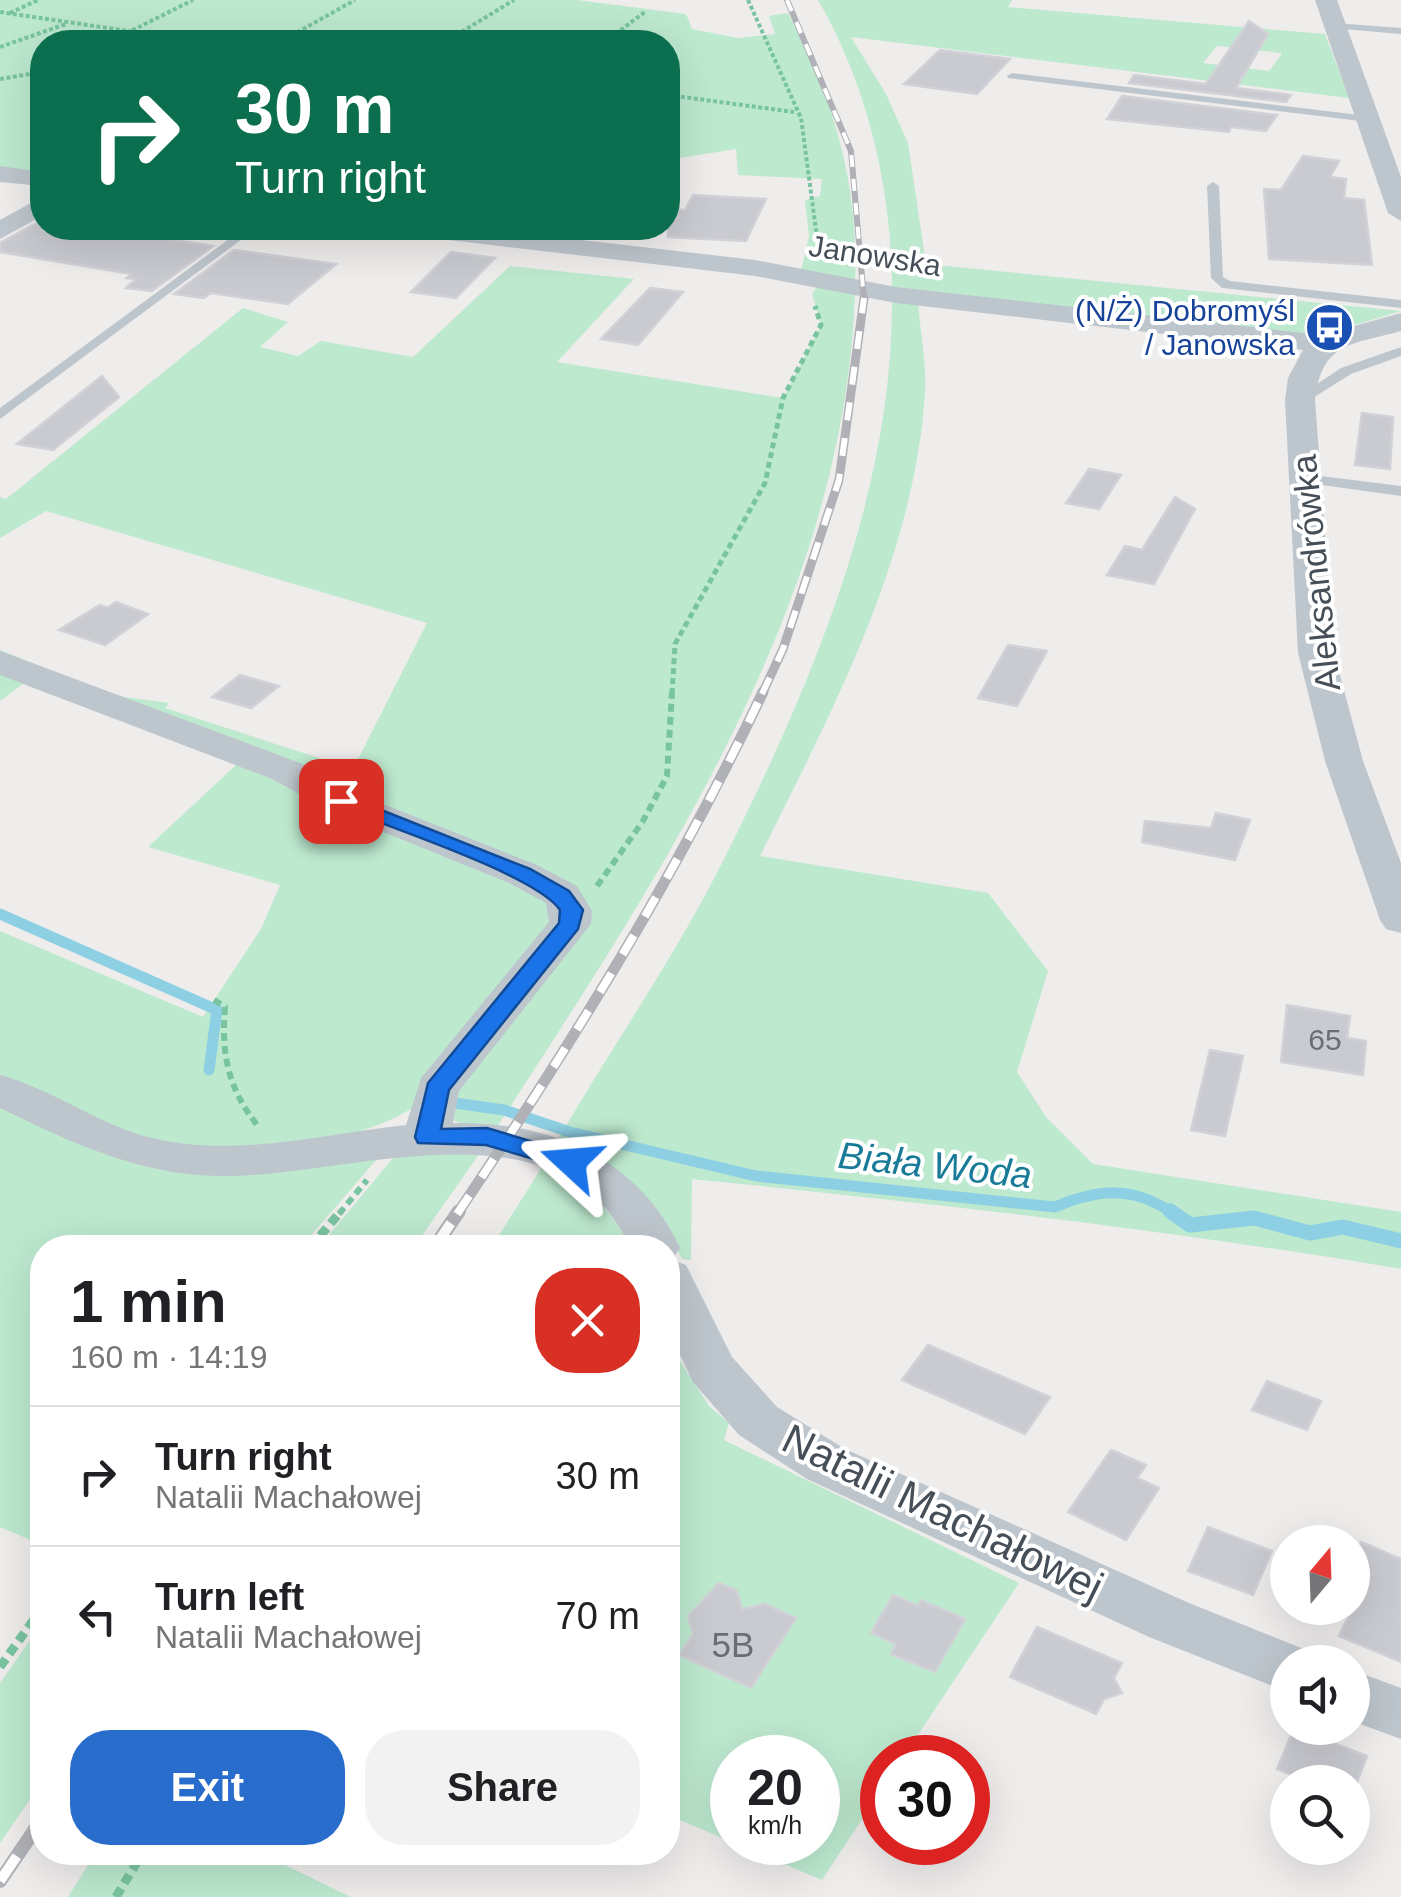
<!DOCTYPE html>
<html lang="en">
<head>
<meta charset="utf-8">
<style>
  body { margin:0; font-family:Helvetica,sans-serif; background:#f2f2f2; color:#202124; height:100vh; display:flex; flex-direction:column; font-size:38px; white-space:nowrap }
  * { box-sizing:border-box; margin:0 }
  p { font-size:32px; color:#757577 }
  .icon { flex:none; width:55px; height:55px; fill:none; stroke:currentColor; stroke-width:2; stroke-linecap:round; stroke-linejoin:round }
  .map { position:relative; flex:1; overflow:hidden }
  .side { position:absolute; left:30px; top:1235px; width:650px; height:630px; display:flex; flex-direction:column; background:#fff; border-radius:40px; box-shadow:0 10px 40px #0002 }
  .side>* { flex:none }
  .hud { position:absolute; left:30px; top:30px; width:650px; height:210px; border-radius:40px; box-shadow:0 10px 40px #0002; background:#0b6e4f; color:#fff; overflow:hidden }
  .needle { width:65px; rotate:19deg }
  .tools { position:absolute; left:1270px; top:1525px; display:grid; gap:20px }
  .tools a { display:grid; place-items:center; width:100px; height:100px; border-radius:50%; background:#fff; box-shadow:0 10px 40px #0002; font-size:50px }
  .speed { position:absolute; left:710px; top:1735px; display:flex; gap:20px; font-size:50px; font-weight:700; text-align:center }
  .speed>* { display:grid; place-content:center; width:130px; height:130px; border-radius:50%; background:#fff; box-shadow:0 10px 40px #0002; line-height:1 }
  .speed small { font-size:25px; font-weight:400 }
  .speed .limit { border:15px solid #d22; background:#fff; color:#111 }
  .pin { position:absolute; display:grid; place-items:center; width:85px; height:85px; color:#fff; margin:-42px; border-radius:20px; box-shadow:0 5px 15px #0006 }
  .me { position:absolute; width:110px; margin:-55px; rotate:289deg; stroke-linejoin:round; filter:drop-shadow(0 0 8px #0008) }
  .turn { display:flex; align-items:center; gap:35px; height:210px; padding:0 40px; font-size:45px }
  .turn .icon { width:130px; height:130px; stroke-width:2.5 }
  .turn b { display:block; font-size:70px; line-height:85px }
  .round { display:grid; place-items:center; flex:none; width:105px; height:105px; border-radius:40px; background:#f2f2f2 }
  .headline { display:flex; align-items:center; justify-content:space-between; height:170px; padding:0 40px }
  h1 { font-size:60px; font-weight:600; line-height:75px }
  .primary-button { display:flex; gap:20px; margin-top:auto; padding:20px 40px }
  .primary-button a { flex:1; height:115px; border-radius:40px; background:#296dcc; color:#fff; font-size:40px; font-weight:600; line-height:115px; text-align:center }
  .primary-button a+a { background:#f2f2f2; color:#202124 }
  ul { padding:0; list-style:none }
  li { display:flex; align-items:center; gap:30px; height:140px; padding:0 40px; border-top:2px solid #e0e0e0 }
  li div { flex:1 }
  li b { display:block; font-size:38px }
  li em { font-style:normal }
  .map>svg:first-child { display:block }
  .green { fill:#bde9cf; fill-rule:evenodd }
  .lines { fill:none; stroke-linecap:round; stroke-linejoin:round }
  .stream-far1 { stroke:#8ed0e3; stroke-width:11 }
  .stream { stroke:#8ed0e3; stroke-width:15 }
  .building { fill:#cacbd1; stroke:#d1d2d7; stroke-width:2.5 }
  .path-far3 { stroke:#79c4a0; stroke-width:4; stroke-dasharray:4 2.5; stroke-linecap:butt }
  .path-far2 { stroke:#79c4a0; stroke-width:5; stroke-dasharray:6 4; stroke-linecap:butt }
  .path-far1 { stroke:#79c4a0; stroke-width:6; stroke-dasharray:8 5; stroke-linecap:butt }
  .path { stroke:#79c4a0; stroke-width:9; stroke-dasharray:10 6; stroke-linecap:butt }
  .lane { fill:#bec6cd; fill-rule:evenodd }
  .street { fill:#bec6cd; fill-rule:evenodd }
  .rail-far3-casing { stroke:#afb1b6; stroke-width:6 }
  .rail-far2-casing { stroke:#afb1b6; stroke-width:9 }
  .rail-far1-casing { stroke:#afb1b6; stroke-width:11 }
  .rail-casing { stroke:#afb1b6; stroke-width:14 }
  .rail-far3 { stroke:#fff; stroke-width:4; stroke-dasharray:12; stroke-linecap:butt }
  .rail-far2 { stroke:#fff; stroke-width:6; stroke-dasharray:18; stroke-linecap:butt }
  .rail-far1 { stroke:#fff; stroke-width:8; stroke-dasharray:22; stroke-linecap:butt }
  .rail { stroke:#fff; stroke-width:10; stroke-dasharray:30; stroke-linecap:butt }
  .route { fill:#1a73e8; stroke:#114b97; stroke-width:2.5 }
  .labels { text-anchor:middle; stroke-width:8; stroke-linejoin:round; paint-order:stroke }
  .far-street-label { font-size:30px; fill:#464f58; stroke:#fff }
  .far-transit-label { font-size:30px; fill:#164399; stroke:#fff; text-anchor:end }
  .number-label { font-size:30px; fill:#676e76 }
  .street-label { font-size:35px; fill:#464f58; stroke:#fff }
  .near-number-label { font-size:35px; fill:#676e76 }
  .water-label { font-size:38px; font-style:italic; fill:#197b98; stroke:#fff }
  .near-street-label { font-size:42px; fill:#464f58; stroke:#fff }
</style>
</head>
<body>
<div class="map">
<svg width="1401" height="1897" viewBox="0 0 1401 1897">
  <rect width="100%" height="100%" fill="#efecec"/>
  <!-- green -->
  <g class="green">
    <path d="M0,0h577l109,14 6,15 46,9 37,-4 -6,-18 19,-3c46,86 71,172 67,270l-54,-12 8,-35 -4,-36 15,-4 2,-17 -84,-4 -2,-26 -68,11v-118h-626v133l-42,-5z"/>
    <path d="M818,0h194l-4,7 317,27 24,64 -498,-61 35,57 22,49 18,121 475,47 -82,25 -427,-47c0,-99 -24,-203 -74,-289zM1217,46l64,7v2l-12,16 -66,-8z"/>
    <path d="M510,266l124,13 -77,83 226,36 38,-73 -9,-31 6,-9 37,7c-10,311 -195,583 -358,835 -19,-1 -42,1 -53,-16l139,-197 -583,-260v-4l116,46 53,7 -4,5 188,61 74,-146 -381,-112 -46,27v-41l6,2 237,-191 45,14 -28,25 38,9 23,-15 92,16z"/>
    <path d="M892,299l26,3c2,30 9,62 7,91 -11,166 -93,318 -165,463l228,37 60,78 -31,101 29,45 47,47 308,48v57c-235,-40 -472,-66 -709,-90l-1,81 -9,-1c-37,-70 -54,-84 -125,-118 54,-93 118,-184 166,-280 87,-173 170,-366 169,-562z"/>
    <path d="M0,668l278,106 276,124 5,15 -144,193c-64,45 -200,49 -276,35 -33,-6 -104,-47 -139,-63v-147l203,86 58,-88 19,-44 -132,-38 89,-83 -214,-80 -23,17z"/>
    <path d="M0,1100l129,58 255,-7 -83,96 -259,1v297l-42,-18z"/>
    <path d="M482,1150l-68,97 -96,1 80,-96z"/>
    <path d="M542,1167c50,22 62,35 90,81h-141z"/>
    <path d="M668,1342l41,64 20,17 -5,17 295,143 -116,174 -21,1v31l-60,91 -88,-37 84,-1v-84h-86v84l-64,-27z"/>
    <path d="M42,1623v159l-42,61v-160z"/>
    <path d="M96,1852l164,1 91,44h-283z"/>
  </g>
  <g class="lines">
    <!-- stream-far1 -->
    <g class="stream-far1">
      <path d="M0,914l217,96 -8,60"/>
      <path d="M454,1103l50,7 66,22 186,44 299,31c43,-18 78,-22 119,7"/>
    </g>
    <!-- stream -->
    <path class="stream" d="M1170,1211l20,14 64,-7 56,15 33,-6 58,14"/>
  </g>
  <!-- building -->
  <g class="building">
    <path d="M1249,21l19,13 -32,54 55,7 -5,7 -157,-19 5,-8 72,9z"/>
    <path d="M940,50l70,9 -33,35 -73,-10z"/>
    <path d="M1122,96l155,19 -11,16 -35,-4 -2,5 -122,-13z"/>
    <path d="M1303,156l36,5 -9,16 16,2 -2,19 20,2 8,65 -103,-6 -5,-70 17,1z"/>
    <path d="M693,195l73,4 -20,42 -78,-4v-28l17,1z"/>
    <path d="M42,220v10l51,7 11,-8 109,17 -61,45 -26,-3 10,-9 -9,-1 5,-4 -132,-22v-9z"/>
    <path d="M234,250l102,14 -48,40 -77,-11 -7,5 -30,-4z"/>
    <path d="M451,252l44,6 -39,40 -45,-6z"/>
    <path d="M650,288l33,4 -45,53 -37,-6z"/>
    <path d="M102,376l17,21 -66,53 -36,-6z"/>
    <path d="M1362,413l31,4 -3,52 -35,-4z"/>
    <path d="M1089,469l32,6 -22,34 -33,-6z"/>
    <path d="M1175,497l20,12 -41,75 -47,-9 18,-29 17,4z"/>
    <path d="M116,602l32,12 -43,31 -46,-15 41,-25 7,3z"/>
    <path d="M1008,645l39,6 -30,55 -39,-8z"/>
    <path d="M240,675l39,11 -28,22 -39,-11z"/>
    <path d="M1216,813l34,7 -15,40 -93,-18 3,-21 66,7z"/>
    <path d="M1287,1005l63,11 -3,22 19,3 -3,34 -82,-13z"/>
    <path d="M1210,1050l33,6 -18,80 -34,-6z"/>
    <path d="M928,1345l122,52 -25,37 -123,-54z"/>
    <path d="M1267,1381l54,20 -14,29 -55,-20z"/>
    <path d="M1111,1450l35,15 -9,13 22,10 -33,52 -58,-28z"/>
    <path d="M1208,1527l64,24 -19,44 -65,-24z"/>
    <path d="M1361,1542l40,17v103l-62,-26 29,-61 -16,-6z"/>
    <path d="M719,1583l18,8 5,18 23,-5 31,14 -45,70 -72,-33 14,-21 -5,-18z"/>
    <path d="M893,1595l25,11 3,-6 44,19 -30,53 -44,-18 5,-10 -25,-11z"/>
    <path d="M1037,1627l85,36 -8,15 8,15 -18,6 -8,15 -86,-37z"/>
    <path d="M1294,1728l73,28 -10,26h-48l-32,-13z"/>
  </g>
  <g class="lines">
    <!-- path-far3 -->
    <g class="path-far3">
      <path d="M748,0l53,118 15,112 16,26"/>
      <path d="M0,12l202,30"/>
      <path d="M10,13l28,-13"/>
      <path d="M109,42l84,-42"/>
      <path d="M280,42l75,-42"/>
      <path d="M445,42l69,-42"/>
      <path d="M605,42l41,-31"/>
      <path d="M0,47l66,-23"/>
      <path d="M0,79l42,-7"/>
      <path d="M668,95l126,17"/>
    </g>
    <!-- path-far2 -->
    <path class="path-far2" d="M672,694l3,-50 90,-161 18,-85 38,-73 -6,-19"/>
    <!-- path-far1 -->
    <g class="path-far1">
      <path d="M597,886l46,-65 24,-45 5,-84"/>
      <path d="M214,1000l11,7c-4,47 3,82 33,119"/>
      <path d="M339,1214l28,-34"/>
    </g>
    <!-- path -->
    <g class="path">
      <path d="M310,1248l31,-37"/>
      <path d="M0,1667l42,-59"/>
      <path d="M116,1897l27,-45"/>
    </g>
    <!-- lane -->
    <g class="lane">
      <path d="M1335,23l66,5v6l-70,-6z"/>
      <path d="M1012,73l356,43 6,3 -6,3 -360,-44 -1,-2z"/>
      <path d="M1213,182l6,4 4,91 7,4 171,19v8l-179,-20 -11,-10 -4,-92z"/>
      <path d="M244,228h13l-257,191v-11z"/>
      <path d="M1401,347v9l-50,18 -46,29 -12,-3 48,-32z"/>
      <path d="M1305,474l96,12v10l-101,-14v-6z"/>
    </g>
    <!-- street -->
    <g class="street">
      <path d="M1315,0h22l64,177v44l-13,-8z"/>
      <path d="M0,166l42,6v14l-42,-4z"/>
      <path d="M42,197v19l-42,23v-19z"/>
      <path d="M402,228h76l277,32 141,27 426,48 79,-22v18c-49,14 -79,10 -86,69l19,253 29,108 38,102v70l-15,-4 -6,-9 -55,-159 -27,-108 -13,-253 3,-22 15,-28 -407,-47 -141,-27 -340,-40z"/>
      <path d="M0,651l300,112 55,30 182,72 40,21 15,25 -1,13 -132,167 -6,32c96,-2 186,35 227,125l-8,12 14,5 46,92 45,50 68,42 344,154 120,48 6,11h-27v30l-139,-55 -342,-158 -68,-44 -46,-53 -25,-52v-82h-38c-68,-157 -289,-68 -414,-72 -79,-2 -146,-34 -216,-68v-33c52,14 96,48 148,62 83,22 175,-3 258,-12l15,-47 128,-156 -3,-19 -37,-20 -182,-74 -55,-30 -272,-104z"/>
      <path d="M1352,1670l49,18v51l-49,-18z"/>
    </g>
    <defs>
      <path id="rail-far3" d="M787,0l64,151 13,149"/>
      <path id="rail-far2" d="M762,694l21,-45 56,-169 25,-182"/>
      <path id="rail-far1" d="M457,1214c114,-169 219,-338 306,-522"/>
      <g id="rail">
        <path d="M434,1248l25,-37"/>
        <path d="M0,1881l42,-62"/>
      </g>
    </defs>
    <!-- rail-far3 casing -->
    <use href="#rail-far3" class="rail-far3-casing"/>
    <!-- rail-far2 casing -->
    <use href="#rail-far2" class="rail-far2-casing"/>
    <!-- rail-far1 casing -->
    <use href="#rail-far1" class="rail-far1-casing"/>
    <!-- rail casing -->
    <use href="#rail" class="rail-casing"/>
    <!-- rail-far3 -->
    <use href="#rail-far3" class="rail-far3"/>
    <!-- rail-far2 -->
    <use href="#rail-far2" class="rail-far2"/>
    <!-- rail-far1 -->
    <use href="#rail-far1" class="rail-far1"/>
    <!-- rail -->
    <use href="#rail" class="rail"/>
  </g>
  <!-- route -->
  <path class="route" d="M341,794l189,75 39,22 14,19 -5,19 -129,161 -8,39 46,-1 93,28 4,6 -4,6 -9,2 -85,-25 -68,-2 -3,-6 13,-54 131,-160 1,-13c-23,-35 -180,-86 -226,-105v-9z"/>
  <!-- icons -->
  <defs>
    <symbol id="bus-disc" viewBox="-11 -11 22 22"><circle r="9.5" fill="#1a4fb4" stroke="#fff"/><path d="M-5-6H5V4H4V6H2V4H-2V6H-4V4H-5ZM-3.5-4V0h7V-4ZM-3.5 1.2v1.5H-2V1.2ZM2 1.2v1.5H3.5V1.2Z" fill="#fff"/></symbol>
  </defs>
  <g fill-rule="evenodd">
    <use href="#bus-disc" x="1302" y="300" width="55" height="55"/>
  </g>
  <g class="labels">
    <!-- far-street labels -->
    <g class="far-street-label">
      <text transform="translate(875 256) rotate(9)" y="10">Janowska</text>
    </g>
    <!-- far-transit labels -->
    <g class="far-transit-label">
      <text x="1295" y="321">(N/Ż) Dobromyśl<tspan x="1295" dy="34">/ Janowska</tspan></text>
    </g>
    <!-- number labels -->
    <g class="number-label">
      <text x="1325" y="1050">65</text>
    </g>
    <!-- street labels -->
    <g class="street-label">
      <text transform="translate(1316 573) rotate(-96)" y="12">Aleksandrówka</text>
    </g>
    <!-- near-number labels -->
    <g class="near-number-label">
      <text x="733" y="1657">5B</text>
    </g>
    <!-- water labels -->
    <g class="water-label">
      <text transform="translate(935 1165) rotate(6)" y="13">Biała Woda</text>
    </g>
    <!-- near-street labels -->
    <g class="near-street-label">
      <text transform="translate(943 1512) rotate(26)" y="15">Natalii Machałowej</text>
    </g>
  </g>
</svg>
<div class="tools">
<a><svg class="needle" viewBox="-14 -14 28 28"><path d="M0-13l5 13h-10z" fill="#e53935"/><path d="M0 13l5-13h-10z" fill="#757577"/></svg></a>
<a><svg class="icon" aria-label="sound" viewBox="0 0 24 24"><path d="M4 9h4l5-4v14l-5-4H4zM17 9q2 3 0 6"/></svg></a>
<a><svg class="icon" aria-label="search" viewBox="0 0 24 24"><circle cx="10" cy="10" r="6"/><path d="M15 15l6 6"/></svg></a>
</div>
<div class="speed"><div>20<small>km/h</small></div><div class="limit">30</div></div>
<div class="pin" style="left:341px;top:801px;background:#d93025"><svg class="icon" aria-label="arrive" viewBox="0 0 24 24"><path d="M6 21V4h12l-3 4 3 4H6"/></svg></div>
<svg class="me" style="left:571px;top:1162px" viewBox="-20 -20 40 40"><path d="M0-17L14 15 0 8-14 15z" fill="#1a73e8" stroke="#fff" stroke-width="4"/></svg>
<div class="hud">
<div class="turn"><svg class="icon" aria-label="right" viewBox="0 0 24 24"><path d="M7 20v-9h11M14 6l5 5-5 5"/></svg><div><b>30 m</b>Turn right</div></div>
</div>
<section class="side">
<div class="headline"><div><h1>1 min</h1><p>160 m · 14:19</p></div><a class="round" style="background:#d93025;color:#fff"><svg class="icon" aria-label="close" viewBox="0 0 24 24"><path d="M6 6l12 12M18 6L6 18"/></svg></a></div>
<ul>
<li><svg class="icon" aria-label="right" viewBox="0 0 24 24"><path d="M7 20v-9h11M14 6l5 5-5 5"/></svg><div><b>Turn right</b><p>Natalii Machałowej</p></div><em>30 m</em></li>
<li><svg class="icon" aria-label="left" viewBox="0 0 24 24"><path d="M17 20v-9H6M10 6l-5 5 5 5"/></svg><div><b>Turn left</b><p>Natalii Machałowej</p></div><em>70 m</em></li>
</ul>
<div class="primary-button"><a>Exit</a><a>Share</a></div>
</section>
</div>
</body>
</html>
